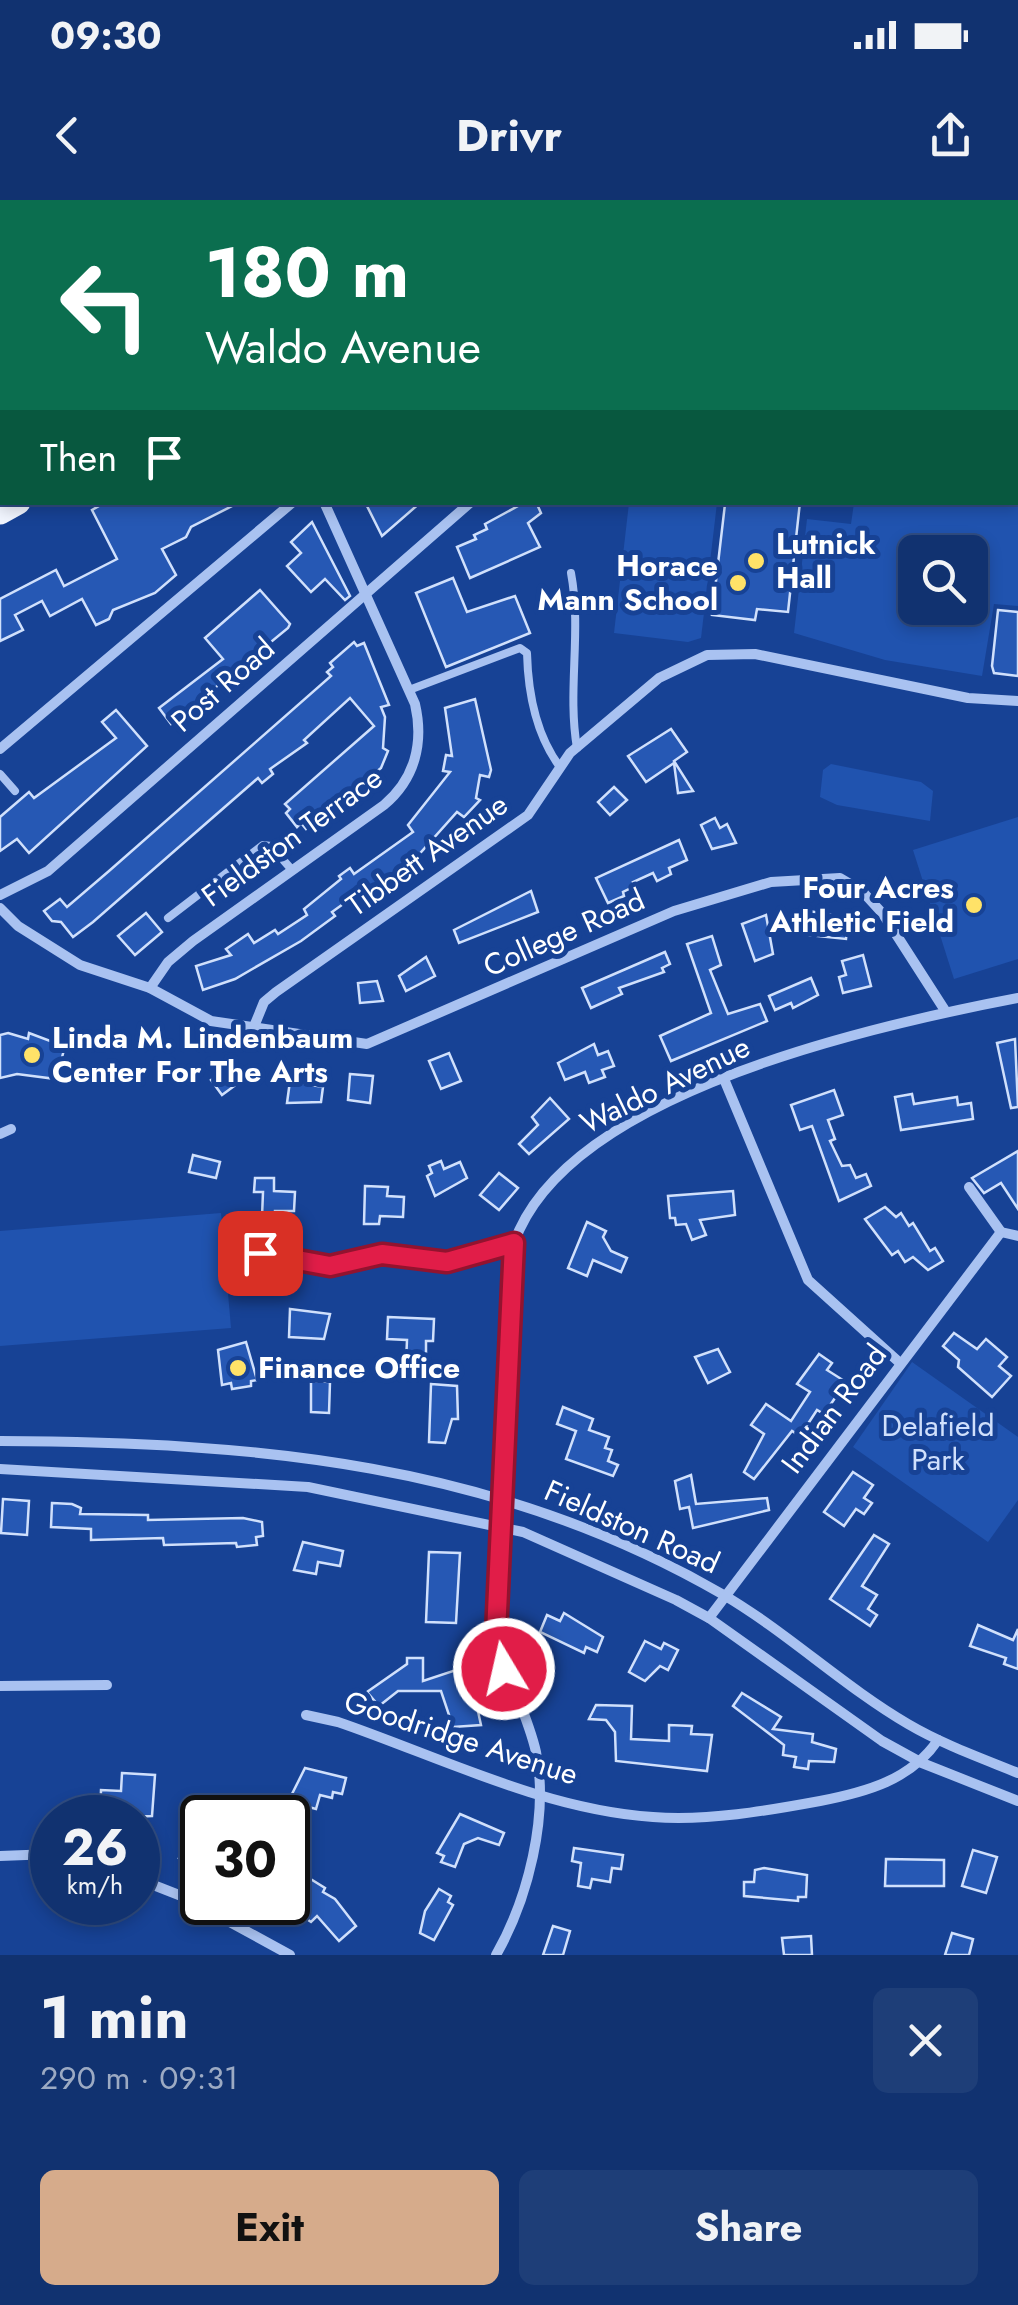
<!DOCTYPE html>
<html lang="en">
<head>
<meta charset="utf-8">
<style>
  body { margin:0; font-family:Jost,sans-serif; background:#1e3e78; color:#f1f3f6; height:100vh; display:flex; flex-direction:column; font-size:38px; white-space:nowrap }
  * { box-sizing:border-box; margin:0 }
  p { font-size:32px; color:#9caac3 }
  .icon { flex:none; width:55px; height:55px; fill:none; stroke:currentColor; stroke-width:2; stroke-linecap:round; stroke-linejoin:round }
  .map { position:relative; height:1755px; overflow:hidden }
  .drawer { display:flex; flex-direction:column; background:#113270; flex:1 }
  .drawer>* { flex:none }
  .top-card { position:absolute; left:0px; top:0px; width:1020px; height:305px; box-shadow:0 5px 15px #0003,0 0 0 2px #304d83; background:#0b6e4f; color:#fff; overflow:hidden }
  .buttons { position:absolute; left:898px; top:335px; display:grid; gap:20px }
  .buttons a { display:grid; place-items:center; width:90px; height:90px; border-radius:15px; background:#113270; box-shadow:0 5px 15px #0003,0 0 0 2px #304d83; font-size:50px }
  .speed { position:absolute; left:30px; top:1595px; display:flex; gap:20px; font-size:50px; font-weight:700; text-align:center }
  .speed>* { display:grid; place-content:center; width:130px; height:130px; border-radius:50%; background:#113270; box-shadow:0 5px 15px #0003,0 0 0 2px #304d83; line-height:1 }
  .speed small { font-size:25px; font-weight:400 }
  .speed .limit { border:5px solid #111; border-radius:15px; background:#fff; color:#111 }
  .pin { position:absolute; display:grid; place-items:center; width:85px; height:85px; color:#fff; margin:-42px; border-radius:20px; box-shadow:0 5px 15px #0006 }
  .me { position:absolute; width:110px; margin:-55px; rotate:351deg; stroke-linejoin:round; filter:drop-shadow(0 0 8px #0008) }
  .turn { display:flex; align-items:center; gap:35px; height:210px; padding:0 40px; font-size:45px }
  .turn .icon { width:130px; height:130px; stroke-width:2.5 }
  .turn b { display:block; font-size:70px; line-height:85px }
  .then { display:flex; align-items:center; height:95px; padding:0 40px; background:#0003; gap:20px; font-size:38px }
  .round { display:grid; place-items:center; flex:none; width:105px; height:105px; border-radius:15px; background:#1e3e78 }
  .head { display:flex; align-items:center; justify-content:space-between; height:170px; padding:0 40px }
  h1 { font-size:60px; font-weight:700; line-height:75px }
  .primary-button { display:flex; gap:20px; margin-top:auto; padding:20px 40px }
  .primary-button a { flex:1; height:115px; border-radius:15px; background:#d6ab8b; color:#111; font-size:40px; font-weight:700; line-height:115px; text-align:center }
  .primary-button a+a { background:#1e3e78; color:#f1f3f6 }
  .status { display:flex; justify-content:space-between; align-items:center; height:70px; padding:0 50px; background:#113270; direction:ltr }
  .status svg { height:28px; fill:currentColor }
  header { display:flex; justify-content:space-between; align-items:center; height:130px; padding:0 40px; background:#113270; font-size:45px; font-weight:700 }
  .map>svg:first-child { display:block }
  .green { fill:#2053af; fill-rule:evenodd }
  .building { fill:#2658b4; stroke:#d0e0fc; stroke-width:2.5 }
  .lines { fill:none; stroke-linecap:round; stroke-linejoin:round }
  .lane { stroke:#a9c2f1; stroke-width:8 }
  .street { stroke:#a9c2f1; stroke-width:10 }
  .primary { stroke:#f2f6ff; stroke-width:25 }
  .route-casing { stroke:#92132f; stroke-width:25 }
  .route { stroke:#e11d48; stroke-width:18 }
  .poi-dot { fill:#ffe268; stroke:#174295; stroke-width:4 }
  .labels { text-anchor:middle; stroke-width:10; stroke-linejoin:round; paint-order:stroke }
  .poi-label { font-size:30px; font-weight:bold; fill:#fff; stroke:#174295; text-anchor:start }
  .street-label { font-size:30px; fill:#fff; stroke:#174295 }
  .park-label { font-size:30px; fill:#d0e0fc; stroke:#174295 }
</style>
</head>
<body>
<div class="status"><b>09:30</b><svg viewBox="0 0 49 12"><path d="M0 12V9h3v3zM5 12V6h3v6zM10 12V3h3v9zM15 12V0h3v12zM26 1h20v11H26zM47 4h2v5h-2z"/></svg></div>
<header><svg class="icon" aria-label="back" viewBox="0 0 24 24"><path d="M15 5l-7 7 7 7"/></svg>Drivr<svg class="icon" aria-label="share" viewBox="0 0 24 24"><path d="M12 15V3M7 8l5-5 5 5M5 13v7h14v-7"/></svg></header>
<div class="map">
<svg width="1018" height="1755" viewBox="0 0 1018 1755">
  <rect width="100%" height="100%" fill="#174295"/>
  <!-- green -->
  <g class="green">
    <path d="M0,0h516l-514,2 -2,260z"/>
    <path d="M1018,192v214l-24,-2 -12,72 -97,-16 -91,-27 13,-114 44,5 3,-21 164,-1zM915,352h55v56h-55z"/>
    <path d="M629,303h88l-16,135 -13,4 -74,-9z"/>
    <path d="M831,564l90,18 12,9 -3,30 -93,-16 -17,-8 3,-27z"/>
    <path d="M1018,617v142l-64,20 -41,-129z"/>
    <path d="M221,1013l10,115 -231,18v-115z"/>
    <path d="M912,1162l106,75v63l-30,42 -135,-95z"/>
  </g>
  <!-- building -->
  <g class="building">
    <path d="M106,302h134l-49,25 -5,10 -24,12 14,26 -21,18 -42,17 -4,9 -13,6 -14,-26 -32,17 -8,-15 -27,14 8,15 -23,11v-42l56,-29 8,16 53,-27 -25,-49z"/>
    <path d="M365,302h56l-39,34z"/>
    <path d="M516,302h20l5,11 -13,10 12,24 -70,31 -13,-31 19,-8 -2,-4 13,-6 -2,-5 33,-18z"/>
    <path d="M734,302h66l-12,110 -31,-3 -2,11 -43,-5 13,-111z"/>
    <path d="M312,322l38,74 -5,4 -20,-21 -14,13 -24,-26 14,-13 -10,-11z"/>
    <path d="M453,378l14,34 48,-16 15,37 -84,34 -30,-74z"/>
    <path d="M260,390l30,34 -2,4 -117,96 -12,-16 64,-49 -18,-21z"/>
    <path d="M998,410l20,2v64l-24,-3 -2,-7z"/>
    <path d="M354,442l3,4 7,-3 25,62 -8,2 4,10 -2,31 5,3 -7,17 -75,61 -5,-6 -4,4 -11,-14 4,-4 -5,-5 89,-78 -24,-28 -46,42 3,3 -37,26 3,5 -11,9 -4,-5 -165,144 -20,15 -12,-15 -9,-1 -8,-10 16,-12 7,8 42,-36 222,-195 -4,-4 6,-5 -3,-4z"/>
    <path d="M475,499l16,71 -2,7 -9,-2 -4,23 4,2 -16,17 -7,-5 -43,48 -58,41 -3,-4 -21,15 3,4 -34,25 -66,38 -32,11 -7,-24 35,-11 -5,-6 22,-15 6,9 21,-13 3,4 29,-19 -3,-6 37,-30 -2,-3 11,-8 4,6 59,-42 -5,-7 42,-53 -7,-1 3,-16 6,1 -7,-48z"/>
    <path d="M116,510l31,36 -118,107 -12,-14 -17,12v-34l29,-25 5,6 82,-60 -14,-16z"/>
    <path d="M671,529l16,23 -13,9 19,30 -15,2 -4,-30 -28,19 -18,-26z"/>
    <path d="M614,587l13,13 -17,15 -12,-13z"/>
    <path d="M715,618l5,10 7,-4 9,19 -24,6 -11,-24z"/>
    <path d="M679,640l8,20 -18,8 2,6 -14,7 -4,-8 -20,9 2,4 -12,6 1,4 -16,7 -12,-25z"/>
    <path d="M531,691l7,21 -79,31 -5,-13z"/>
    <path d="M809,711l39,7 -2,21 -39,-4z"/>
    <path d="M146,713l16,19 -27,23 -17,-19z"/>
    <path d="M766,715l7,39 -18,7 -13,-37z"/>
    <path d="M712,736l9,29 -11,5 18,44 32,-10 7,17 -96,40 -11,-25 51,-23 -24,-69z"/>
    <path d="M665,752l5,12 -8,4 2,4 -45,16 3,6 -31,14 -9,-20z"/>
    <path d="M863,755l8,31 -28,7 -4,-16 7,-2 -4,-14z"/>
    <path d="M426,757l9,19 -29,15 -7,-15z"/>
    <path d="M811,778l7,17 -25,13 -2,-5 -16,7 -6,-14z"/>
    <path d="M377,781l6,20 -23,2 -2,-20z"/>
    <path d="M8,833l20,6 1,-6 32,12 3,5 -8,29 -39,-5 -17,4v-43z"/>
    <path d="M1015,839l3,68 -7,1 -14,-65z"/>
    <path d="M594,844l4,11 10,-4 6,15 -12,4 3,7 -16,6 -4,-11 -20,8 -7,-17z"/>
    <path d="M449,853l12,28 -20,8 -12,-28z"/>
    <path d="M234,863l11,15 -23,17 -11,-15z"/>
    <path d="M350,874l23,2 -3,27 -22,-3z"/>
    <path d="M290,881l33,6 -2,15 -34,1z"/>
    <path d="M834,890l9,25 -15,5 7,19 -5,2 12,25 8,-1 6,13 10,-4 5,12 -32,15 -27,-75 -12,4 -9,-25z"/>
    <path d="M912,894l2,10 43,-7 1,8 13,-2 2,16 -72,11 -6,-33z"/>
    <path d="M550,898l19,21 -40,35 -10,-10 19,-19 -6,-8z"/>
    <path d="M1018,951v58l-17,-26 -17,10 -12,-15z"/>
    <path d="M193,955l27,7 -4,16 -27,-6z"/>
    <path d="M441,961l3,8 16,-7 7,16 -32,18 -8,-20 5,-3 -3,-7z"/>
    <path d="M499,973l19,15 -19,22 -19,-15z"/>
    <path d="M255,978h19v13l21,1 -1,19h-19v6h-13l1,-25h-9z"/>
    <path d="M365,986l23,1 -1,9 17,1 -1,20 -23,-1 -1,8h-15z"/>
    <path d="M733,991l2,24 -35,5 6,15 -14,5 -6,-16 -10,1 -1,-7h-5l-2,-22z"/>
    <path d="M885,1007l11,10 5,-4 8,13 4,-3 17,28 5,-3 8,13 -15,9 -15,-13 -8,5 -7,-11 -6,4 -27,-36z"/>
    <path d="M587,1022l19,9 -3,6 8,14 16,7 -6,14 -28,-12 -6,16 -19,-8z"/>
    <path d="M290,1109l40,5 -6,25 -35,-2z"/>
    <path d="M388,1117l46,2 -1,22h-7v23l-20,-1 1,-23 -20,-1z"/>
    <path d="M954,1133l23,16 9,-10 21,18 -8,9 12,10 -19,21 -34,-30 1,-7 -16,-14z"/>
    <path d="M246,1142l11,38 -6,1v5l-19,3 -1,-6 -9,2 -4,-35z"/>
    <path d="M718,1149l12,23 -22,11 -13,-26z"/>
    <path d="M819,1154l13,9 -5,7 19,12 -22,32 -7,-4 -17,26 -8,-5 -38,48 -10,-7 20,-38 -13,-9 15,-21 25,17 19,-29 -13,-8z"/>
    <path d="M311,1181l19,1 -1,31 -18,-1z"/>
    <path d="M431,1184l26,2 1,33h-6l-7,24 -16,-1z"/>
    <path d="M563,1207l30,12 -4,11 20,7 -4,11 7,2 -4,11 10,4 -5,11 -47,-17 10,-28 -19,-7z"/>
    <path d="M853,1272l20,13 -9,13 8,5 -8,11 -8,-5 -12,17 -20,-14z"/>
    <path d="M691,1275l5,29 71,-6 2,12 -76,18 -4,-21 -9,2 -5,-28z"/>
    <path d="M3,1299l26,2 -2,34 -26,-2z"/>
    <path d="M52,1303l20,1 9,4 -1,6 68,1v5l95,-2 19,4 1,14 -7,1 1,8 -20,2 -1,-4 -72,2 -1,-7 -72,2v-11l-40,-2z"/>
    <path d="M874,1335l15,9 -27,42 15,9 -9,14 9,6 -7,11 -40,-27z"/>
    <path d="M303,1342l40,9 -3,15 -22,-4 -2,12 -22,-4z"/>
    <path d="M429,1352l31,1 -4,70 -30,-1z"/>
    <path d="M564,1413l39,24 -6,15 -11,-5 -2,6 -44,-21 7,-17 13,6z"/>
    <path d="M978,1425l35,15 5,-11v40l-14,-5 2,-6 -36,-12z"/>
    <path d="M645,1441l16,8 3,-6 14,7 -10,20 -8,-4 -15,15 -16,-9z"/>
    <path d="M407,1458h16v23l39,-13 6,17 4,-1 9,41 -28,2 -12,-36h-43l-19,15 -12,-14 40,-28z"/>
    <path d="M742,1493l39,24 -8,12 40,5 -1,8 24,7 -2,13 -25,-1 -1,8 -14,-2 2,-10 -13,-2 1,-10 -51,-39z"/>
    <path d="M596,1505l36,1 -1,33 38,2v-16l23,1 -1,8 21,1 -5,36 -91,-10 -1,-29 -9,-12 -17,-1z"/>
    <path d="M305,1568l41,10 -4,16 -9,-2 -1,6 -12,-3 -4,14 -15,-4 1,-6 -11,-3z"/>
    <path d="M122,1573l33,2 -3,41 -52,2 1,-28 20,1z"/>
    <path d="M201,1596l47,22h-46v33l-6,14 -17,-7 22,-47 -6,-3z"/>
    <path d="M460,1614l44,19 -5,12 -21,-7 -14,6 -9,23 -14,-5 3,-6 -7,-3z"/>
    <path d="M574,1648l49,7 -2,14 -9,-1 -2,14 -18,-3 -2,9 -12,-2 3,-23 -9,-2z"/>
    <path d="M973,1650l24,7 -11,36 -24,-7z"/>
    <path d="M886,1659l58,1v26h-59z"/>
    <path d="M288,1665l37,23 -2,4 12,7 21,27 -17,15 -22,-25 -6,6 -23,-16z"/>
    <path d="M764,1668l43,7 -1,22h-8v4l-54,-5v-14h10l1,-12z"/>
    <path d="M439,1689l12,7 -3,6 5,3 -19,35 -14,-7 5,-22z"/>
    <path d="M553,1726l17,5 -7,24h-20z"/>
    <path d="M952,1733l21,6 -4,16h-24z"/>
    <path d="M811,1736l1,19h-28l-2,-17z"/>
  </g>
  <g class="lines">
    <!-- lane -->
    <g class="lane">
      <path d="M571,373c11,59 -4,117 6,175"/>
      <path d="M409,490l111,-42 7,5c1,39 9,82 33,114"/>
      <path d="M0,574l15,17"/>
      <path d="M168,718l95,-73 8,1 21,24"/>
    </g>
    <!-- street -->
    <g class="street">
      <path d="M0,549l293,-247"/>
      <path d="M0,695l48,-24 423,-369"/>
      <path d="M0,708l18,18 62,39 70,23 61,33 156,23 307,-133 97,-29 69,-4 22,13 21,23 63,98"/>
      <path d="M150,788l18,-26 25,-21 191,-136c31,-26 40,-62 31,-101l-91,-202"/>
      <path d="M253,829l11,-27 12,-10 252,-177 42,-62 89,-75 48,-23 48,-1 213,44 50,3"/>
      <path d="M724,879l84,201 92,83"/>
      <path d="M0,934l11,-5"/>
      <path d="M969,987l32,45 17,4"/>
      <path d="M259,1053l71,13 52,-12 65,7 67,-18c53,-151 362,-218 504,-245"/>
      <path d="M0,1241c255,1 496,22 722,153 65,38 121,92 186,130 34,20 73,34 110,49"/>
      <path d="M0,1269l308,18 215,45 153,68 33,18 173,123 40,22 96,38"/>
      <path d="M709,1418l292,-386"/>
      <path d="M0,1486l107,-1"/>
      <path d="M306,1515l32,7c102,35 207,88 315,95 55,4 113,-6 167,-16 46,-9 91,-21 118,-61"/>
      <path d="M0,1656l52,-2"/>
      <path d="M138,1679l46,18 106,58"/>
      <path d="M496,1755c32,-56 53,-139 40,-203 -9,-40 -31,-77 -40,-118l18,-391"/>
    </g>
    <!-- primary -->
    <g class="primary">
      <path d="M607,2l5,-2"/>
      <path d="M0,312l18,-10"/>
    </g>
  </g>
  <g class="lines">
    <defs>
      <path id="route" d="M260,1053l70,13 52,-12 65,8 67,-19 -18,391 8,35"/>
    </defs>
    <!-- route casing -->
    <use href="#route" class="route-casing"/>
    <!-- route -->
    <use href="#route" class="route"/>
  </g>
  <!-- markers -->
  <g class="poi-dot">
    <circle cx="756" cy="361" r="10"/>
    <circle cx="738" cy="383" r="10"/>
    <circle cx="974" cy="705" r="10"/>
    <circle cx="32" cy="855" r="10"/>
    <circle cx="238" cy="1168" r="10"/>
  </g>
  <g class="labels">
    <!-- poi labels -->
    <g class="poi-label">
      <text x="776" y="354">Lutnick<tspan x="776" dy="34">Hall</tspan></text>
      <text x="718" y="376" text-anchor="end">Horace<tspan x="718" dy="34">Mann School</tspan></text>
      <text x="954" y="698" text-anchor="end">Four Acres<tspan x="954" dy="34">Athletic Field</tspan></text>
      <text x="52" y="848">Linda M. Lindenbaum<tspan x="52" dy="34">Center For The Arts</tspan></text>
      <text x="258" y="1178">Finance Office</text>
    </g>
    <!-- street labels -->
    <g class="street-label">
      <text transform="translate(223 485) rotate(-41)" y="10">Post Road</text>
      <text transform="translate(292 637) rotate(-36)" y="10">Fieldston Terrace</text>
      <text transform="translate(427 655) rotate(-35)" y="10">Tibbett Avenue</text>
      <text transform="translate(564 733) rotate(-24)" y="10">College Road</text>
      <text transform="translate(665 885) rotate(-26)" y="10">Waldo Avenue</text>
      <text transform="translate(834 1209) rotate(-53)" y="10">Indian Road</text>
      <text transform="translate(632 1327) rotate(24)" y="10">Fieldston Road</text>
      <text transform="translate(461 1538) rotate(18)" y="10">Goodridge Avenue</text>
    </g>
    <!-- park labels -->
    <g class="park-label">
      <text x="938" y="1236">Delafield<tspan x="938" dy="34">Park</tspan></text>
    </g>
  </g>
</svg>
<div class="buttons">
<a><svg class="icon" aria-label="search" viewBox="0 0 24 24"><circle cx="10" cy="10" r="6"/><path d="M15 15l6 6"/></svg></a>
</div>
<div class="speed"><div>26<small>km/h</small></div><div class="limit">30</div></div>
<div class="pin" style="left:260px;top:1053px;background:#d93025"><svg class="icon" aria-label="arrive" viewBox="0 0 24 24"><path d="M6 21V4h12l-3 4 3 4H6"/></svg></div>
<svg class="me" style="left:504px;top:1469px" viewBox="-20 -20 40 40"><circle r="17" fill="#e11d48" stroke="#fff" stroke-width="3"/><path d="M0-11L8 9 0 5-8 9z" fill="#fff"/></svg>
<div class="top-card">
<div class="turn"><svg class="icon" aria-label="left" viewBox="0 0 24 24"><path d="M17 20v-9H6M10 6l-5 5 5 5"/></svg><div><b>180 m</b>Waldo Avenue</div></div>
<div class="then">Then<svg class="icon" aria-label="arrive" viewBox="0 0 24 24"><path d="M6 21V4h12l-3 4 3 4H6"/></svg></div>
</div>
</div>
<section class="drawer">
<div class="head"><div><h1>1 min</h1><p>290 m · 09:31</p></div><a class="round"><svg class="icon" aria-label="close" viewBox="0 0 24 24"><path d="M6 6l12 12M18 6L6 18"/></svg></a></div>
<div class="primary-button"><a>Exit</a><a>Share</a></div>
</section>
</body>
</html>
